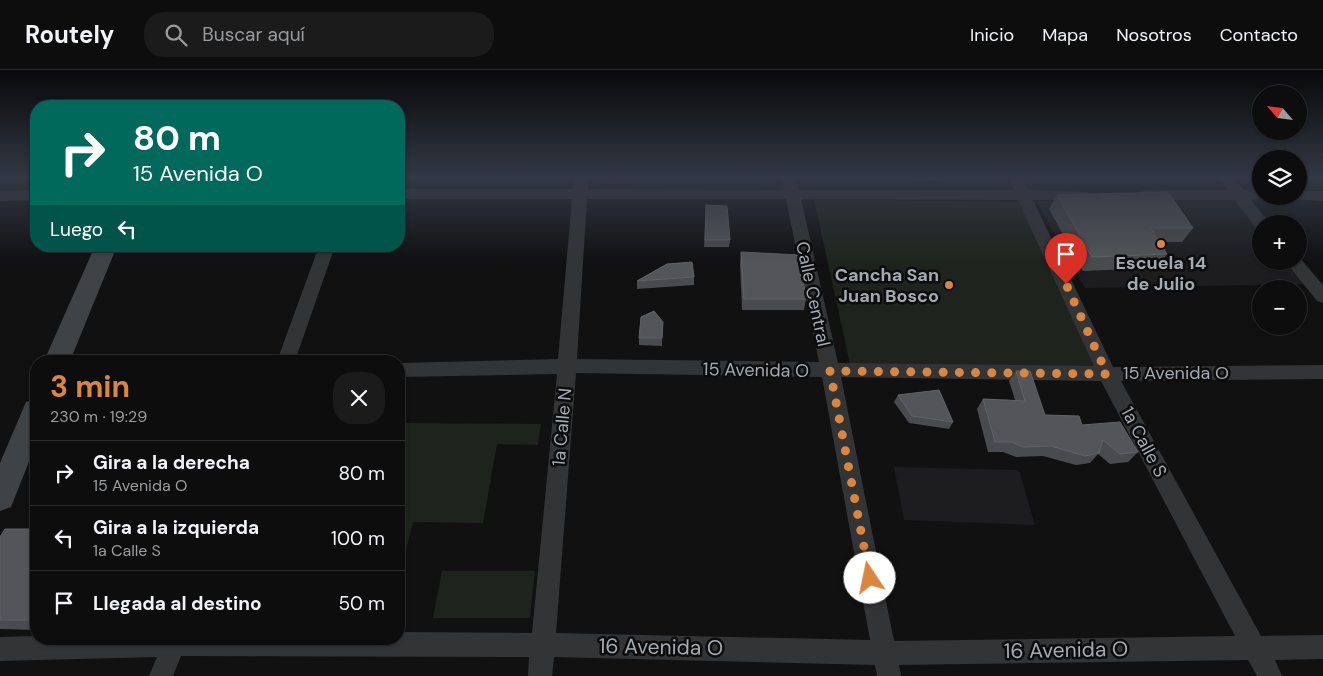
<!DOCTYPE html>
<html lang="es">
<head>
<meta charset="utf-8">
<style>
  body { margin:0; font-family:"DM Sans",sans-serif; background:#1b1b1c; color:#f1f3f6; height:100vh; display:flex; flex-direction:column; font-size:19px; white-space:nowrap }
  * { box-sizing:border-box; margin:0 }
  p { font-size:16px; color:#9a9c9e }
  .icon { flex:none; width:28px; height:28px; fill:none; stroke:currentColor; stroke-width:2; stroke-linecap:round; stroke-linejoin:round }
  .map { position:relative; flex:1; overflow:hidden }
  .details { position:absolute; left:30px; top:285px; width:375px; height:290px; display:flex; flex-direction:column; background:#0d0d0e; border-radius:20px; box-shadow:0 1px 4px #0004,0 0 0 1px #2d2d2e }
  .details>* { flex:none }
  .banner { position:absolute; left:30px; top:30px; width:375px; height:152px; border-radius:20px; box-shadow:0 1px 4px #0004,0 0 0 1px #2d2d2e; background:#00695c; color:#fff; overflow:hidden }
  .needle { width:32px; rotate:298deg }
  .fabs { position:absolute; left:1252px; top:15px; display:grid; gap:10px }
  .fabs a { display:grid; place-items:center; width:55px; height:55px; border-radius:50%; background:#0d0d0e; box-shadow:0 1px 4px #0004,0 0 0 1px #2d2d2e; font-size:25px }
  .pin { position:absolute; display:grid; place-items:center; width:42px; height:42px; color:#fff; margin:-51px -21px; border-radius:50% 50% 50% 0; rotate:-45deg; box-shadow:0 0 5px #0007 }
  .pin .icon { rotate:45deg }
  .me { position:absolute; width:55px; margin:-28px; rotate:349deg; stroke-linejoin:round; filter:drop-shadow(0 0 4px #0008) }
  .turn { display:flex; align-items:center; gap:18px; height:105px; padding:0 20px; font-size:22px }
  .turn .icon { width:65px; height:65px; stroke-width:2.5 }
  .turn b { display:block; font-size:35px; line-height:42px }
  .then { display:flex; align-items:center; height:48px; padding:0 20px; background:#0003; gap:10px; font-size:19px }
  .round { display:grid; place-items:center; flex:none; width:52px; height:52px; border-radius:20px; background:#1b1b1c }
  .summary { display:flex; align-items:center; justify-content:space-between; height:85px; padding:0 20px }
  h1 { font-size:30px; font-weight:700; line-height:38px; color:#db863f }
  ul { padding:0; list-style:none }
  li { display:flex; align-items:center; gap:15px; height:65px; padding:0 20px; border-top:1px solid #2d2d2e }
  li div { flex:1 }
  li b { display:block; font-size:19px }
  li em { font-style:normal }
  header { display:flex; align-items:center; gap:30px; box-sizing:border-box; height:70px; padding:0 25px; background:#0d0d0e; border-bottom:1px solid #2d2d2e }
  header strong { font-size:24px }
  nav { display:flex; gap:28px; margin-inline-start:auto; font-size:18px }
  .search { width:350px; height:45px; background:#1b1b1c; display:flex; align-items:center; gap:12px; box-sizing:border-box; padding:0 18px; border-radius:20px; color:#9a9c9e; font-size:19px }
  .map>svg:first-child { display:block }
  .built { fill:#1d1d1f }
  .green { fill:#1e241d }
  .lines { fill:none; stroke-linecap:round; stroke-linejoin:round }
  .street { fill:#323436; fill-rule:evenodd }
  .secondary { fill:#404346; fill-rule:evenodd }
  .wall { fill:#4a4b4e }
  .building { fill:#535559; stroke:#606367 }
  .route { stroke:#db863f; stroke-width:9; stroke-dasharray:0 16.2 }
  .poi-dot { fill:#db863f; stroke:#0c0c0d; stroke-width:2 }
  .labels { text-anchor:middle; stroke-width:5; stroke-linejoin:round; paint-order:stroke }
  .poi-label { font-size:18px; font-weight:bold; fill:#a4aab1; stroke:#0c0c0d }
  .street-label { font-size:18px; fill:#a4aab1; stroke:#0c0c0d }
  .near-street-label { font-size:21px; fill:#a4aab1; stroke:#0c0c0d }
</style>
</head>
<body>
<header>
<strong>Routely</strong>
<div class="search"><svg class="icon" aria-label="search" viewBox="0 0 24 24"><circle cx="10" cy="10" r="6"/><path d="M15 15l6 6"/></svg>Buscar aquí</div>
<nav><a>Inicio</a><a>Mapa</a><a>Nosotros</a><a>Contacto</a></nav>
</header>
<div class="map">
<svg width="1323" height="606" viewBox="0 0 1323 606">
  <rect width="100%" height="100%" fill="#111112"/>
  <!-- built -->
  <g class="built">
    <path d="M1238,128l23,28v35h29l19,23 -224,4 -49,-87z"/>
    <path d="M894,397l125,3 16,55 -131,-5z"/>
  </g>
  <!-- green -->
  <g class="green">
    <path d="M814,129l206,3 96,172 -265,-5z"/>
    <path d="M399,353l142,1 -3,21 -41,-1 -14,79 -70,-1 -14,57z"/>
    <path d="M442,501h93l-5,47h-97z"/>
  </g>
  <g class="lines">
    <!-- street -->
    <g class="street">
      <path d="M574,107h14v12l196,1 -2,-13h14l3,13h215l-6,-13h14l7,13 58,2 3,3 -3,3 -5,2h-49l80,167 210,-2v14l-202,2 140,255 62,-1v24l-48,1 7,16h-25l-9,-16 -349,5 2,11h-24l-2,-11 -321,-8 -2,19h-24l1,-19 -348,-1 -8,20h-24l8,-19 -157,4v-24l36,-1v3h363v-7l133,1 25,-259 -158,3v-14l159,-4 14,-160h-173v-10h174zM587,129h199l33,163 -242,-3zM801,129l217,1 76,166 -256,-3zM576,303l246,4 48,263 -314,-7zM841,307l260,4 134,255 -341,5z"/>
      <path d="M1218,107h15l10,13h18v6h7l-2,2 -15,2 19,24h-9v5l-5,-1 -21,-28h-90l-5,-2 -3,-3 3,-3 5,-2h83z"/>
      <path d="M36,120v10l-36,1v-10z"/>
      <path d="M1299,121h24v10l-29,-2 -2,-3h7z"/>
      <path d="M319,176h16l-40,115h-18z"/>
      <path d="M1299,187l24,28v18l-6,-2 -32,-40h14z"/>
    </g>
    <!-- secondary -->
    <g class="secondary">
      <path d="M95,176h22l-47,115h-26z"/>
      <path d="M36,329v45l-25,63 -11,4v-48l26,-61z"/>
    </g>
  </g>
  <!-- wall -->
  <g class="wall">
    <rect x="0" y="107" width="36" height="1"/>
    <path d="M605,107h28v1l-28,1z"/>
    <path d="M912,107h26v3l-26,-1z"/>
    <path d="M1057,125l136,33 -11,14h-23l8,12 -11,14 -73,3 -34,-62z"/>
    <path d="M706,135l24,35 -1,7h-25z"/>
    <path d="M741,182l65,47 -2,11h-62l-2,-46z"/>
    <path d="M694,207v8l-57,4v-8z"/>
    <path d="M663,252l-1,24 -23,-1v-7z"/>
    <path d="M1016,301l29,44 37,10 56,27 -10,10 -18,2 -12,-10 -8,9 -14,2 -33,-9 -27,1 -13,-5h-15l-11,-43 6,-10 32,1 -6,-19z"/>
    <path d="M898,325l55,27 -4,7 -40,-6 -15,-21z"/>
    <path d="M36,459v101l-36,-1v-92z"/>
  </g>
  <!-- building -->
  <g class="building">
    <path d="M1168,122l25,36h-43l17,26 -75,3 -35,-62z"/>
    <path d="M706,135l21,1 3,34h-25z"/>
    <path d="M741,182l58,3 7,44h-62z"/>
    <path d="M692,192l2,15 -57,4 30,-17z"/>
    <path d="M654,241l9,11 -1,16h-23l2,-21z"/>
    <path d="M1016,301h14l15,44 34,1 3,9 38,-3 18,30 -18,2 -17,-14 -4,13 -14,3 -34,-10 -28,1 -12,-5h-16l-12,-43 42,2z"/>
    <path d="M939,320l14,32 -41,-6 -14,-21z"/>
    <path d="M5,459h31v91h-36v-83z"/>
  </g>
  <!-- sky -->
  <linearGradient id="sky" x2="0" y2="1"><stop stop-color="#09090a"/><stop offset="0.56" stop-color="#323844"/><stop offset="1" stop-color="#323844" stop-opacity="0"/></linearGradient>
  <rect width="1323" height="192" fill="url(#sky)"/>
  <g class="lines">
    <!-- route -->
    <path class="route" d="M870,508l-40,-207 277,3 -41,-90"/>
  </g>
  <!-- markers -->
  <g class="poi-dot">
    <circle cx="1161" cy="174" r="5"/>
    <circle cx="949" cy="215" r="5"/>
  </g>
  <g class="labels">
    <!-- poi labels -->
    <g class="poi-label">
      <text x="1161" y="199">Escuela 14<tspan x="1161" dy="21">de Julio</tspan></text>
      <text x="939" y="211" text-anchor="end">Cancha San<tspan x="939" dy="21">Juan Bosco</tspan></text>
    </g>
    <!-- street labels -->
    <g class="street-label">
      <text transform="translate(813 224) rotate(78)" y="6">Calle Central</text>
      <text transform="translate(756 300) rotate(1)" y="6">15 Avenida O</text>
      <text x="1176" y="309">15 Avenida O</text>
      <text transform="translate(562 357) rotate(-85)" y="6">1a Calle N</text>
      <text transform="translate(1144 372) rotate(62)" y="6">1a Calle S</text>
    </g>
    <!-- near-street labels -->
    <g class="near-street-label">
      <text transform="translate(661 577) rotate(1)" y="7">16 Avenida O</text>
      <text transform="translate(1066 580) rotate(-1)" y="7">16 Avenida O</text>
    </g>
  </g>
</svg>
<div class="fabs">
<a><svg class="needle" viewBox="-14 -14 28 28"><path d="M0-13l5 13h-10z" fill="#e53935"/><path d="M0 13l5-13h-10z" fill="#9a9c9e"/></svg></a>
<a><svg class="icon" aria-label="layers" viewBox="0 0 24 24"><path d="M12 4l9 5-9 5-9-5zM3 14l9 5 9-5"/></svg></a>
<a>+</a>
<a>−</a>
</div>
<div class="pin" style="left:1066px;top:214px;background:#d93025"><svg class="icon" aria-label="arrive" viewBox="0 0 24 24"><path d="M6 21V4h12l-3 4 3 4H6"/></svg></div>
<svg class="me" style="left:870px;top:508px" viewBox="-20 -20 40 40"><circle r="19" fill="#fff"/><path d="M0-13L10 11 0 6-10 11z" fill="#db863f"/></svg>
<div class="banner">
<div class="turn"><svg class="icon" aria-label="right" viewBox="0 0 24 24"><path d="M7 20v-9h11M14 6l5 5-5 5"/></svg><div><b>80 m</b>15 Avenida O</div></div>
<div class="then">Luego<svg class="icon" aria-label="left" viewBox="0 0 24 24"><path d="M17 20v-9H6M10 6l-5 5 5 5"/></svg></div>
</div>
<section class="details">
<div class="summary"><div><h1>3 min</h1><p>230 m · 19:29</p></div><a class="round"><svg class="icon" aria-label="close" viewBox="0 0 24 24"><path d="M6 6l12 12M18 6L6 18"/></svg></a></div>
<ul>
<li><svg class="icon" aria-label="right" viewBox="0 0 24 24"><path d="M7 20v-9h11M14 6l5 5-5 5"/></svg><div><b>Gira a la derecha</b><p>15 Avenida O</p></div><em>80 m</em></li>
<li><svg class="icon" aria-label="left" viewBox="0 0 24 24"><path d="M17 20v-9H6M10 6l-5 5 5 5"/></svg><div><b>Gira a la izquierda</b><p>1a Calle S</p></div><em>100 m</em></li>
<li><svg class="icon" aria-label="arrive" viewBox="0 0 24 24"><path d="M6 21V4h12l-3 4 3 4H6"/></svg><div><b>Llegada al destino</b></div><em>50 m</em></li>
</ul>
</section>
</div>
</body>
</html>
